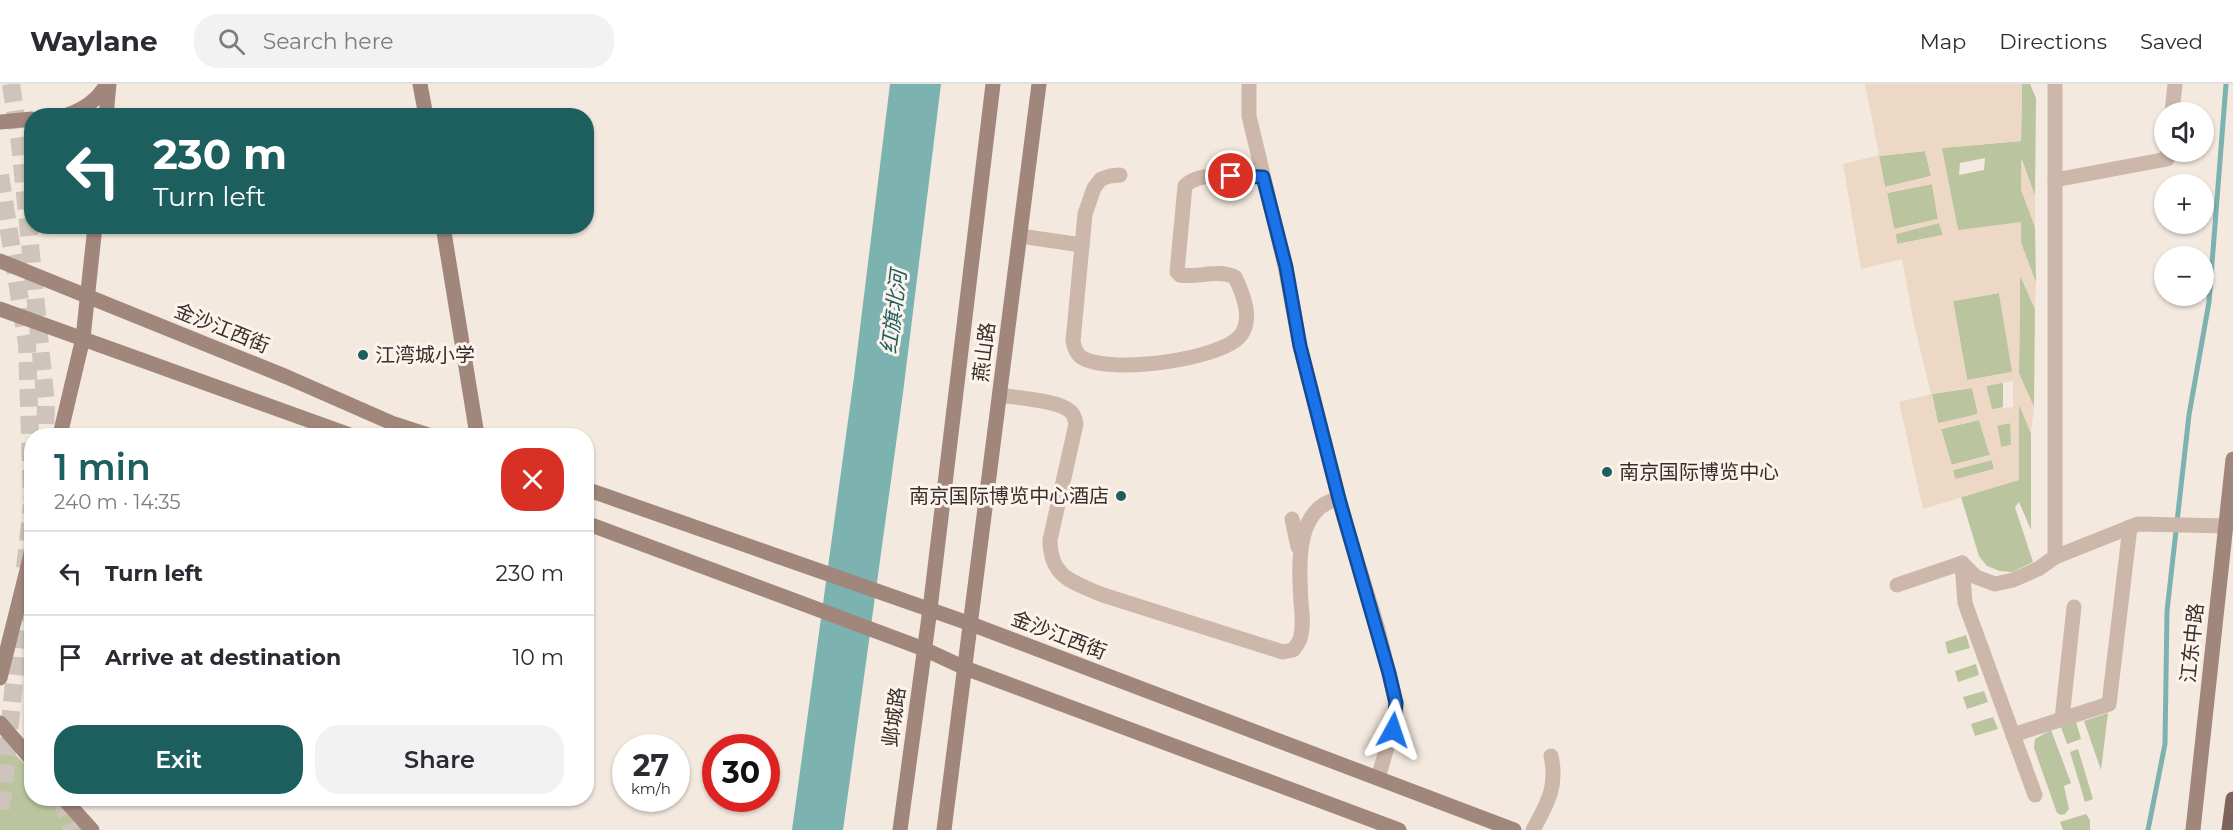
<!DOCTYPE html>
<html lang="en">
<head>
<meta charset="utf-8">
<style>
  body { margin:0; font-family:Montserrat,"Noto Sans SC",sans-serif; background:#f2f2f3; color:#2b2b33; height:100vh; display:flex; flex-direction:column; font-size:22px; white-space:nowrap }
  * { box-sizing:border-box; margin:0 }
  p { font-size:20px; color:#7c7c81 }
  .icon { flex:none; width:33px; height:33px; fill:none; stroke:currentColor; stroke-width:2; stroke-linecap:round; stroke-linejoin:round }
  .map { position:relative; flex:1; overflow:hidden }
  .sheet { position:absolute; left:24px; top:344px; width:570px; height:378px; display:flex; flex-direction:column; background:#fff; border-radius:24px; box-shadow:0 2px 4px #0004 }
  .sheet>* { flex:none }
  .hud { position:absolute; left:24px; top:24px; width:570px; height:126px; border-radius:24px; box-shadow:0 2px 4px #0004; background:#1d5e5e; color:#fff; overflow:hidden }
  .buttons { position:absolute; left:2154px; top:18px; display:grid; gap:12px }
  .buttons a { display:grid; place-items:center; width:60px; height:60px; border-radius:50%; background:#fff; box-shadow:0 2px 4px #0004; font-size:30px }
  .speed { position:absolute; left:612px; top:650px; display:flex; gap:12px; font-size:30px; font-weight:700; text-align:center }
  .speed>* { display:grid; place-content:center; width:78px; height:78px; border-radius:50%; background:#fff; box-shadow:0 2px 4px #0004; line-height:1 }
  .speed small { font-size:15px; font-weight:400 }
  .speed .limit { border:9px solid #d22; background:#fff; color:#111 }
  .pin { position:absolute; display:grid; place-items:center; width:51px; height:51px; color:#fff; margin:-26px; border:3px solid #fff; border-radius:50%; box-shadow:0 2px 6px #0007 }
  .me { position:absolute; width:66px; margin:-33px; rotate:5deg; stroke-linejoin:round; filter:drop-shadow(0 0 4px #0008) }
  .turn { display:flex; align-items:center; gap:21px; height:126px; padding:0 30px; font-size:27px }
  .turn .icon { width:78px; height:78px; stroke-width:2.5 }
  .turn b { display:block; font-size:42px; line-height:51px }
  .round { display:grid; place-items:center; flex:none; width:63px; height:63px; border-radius:24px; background:#f2f2f3 }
  .headline { display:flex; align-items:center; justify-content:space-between; height:102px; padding:0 30px }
  h1 { font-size:36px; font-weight:600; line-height:45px; color:#1d5e5e }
  .primary-button { display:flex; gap:12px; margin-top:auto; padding:12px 30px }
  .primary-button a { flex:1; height:69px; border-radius:24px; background:#1d5e5e; color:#fff; font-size:24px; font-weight:600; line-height:69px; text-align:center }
  .primary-button a+a { background:#f2f2f3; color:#2b2b33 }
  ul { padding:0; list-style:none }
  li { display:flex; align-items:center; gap:18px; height:84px; padding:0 30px; border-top:2px solid #e1e1e2 }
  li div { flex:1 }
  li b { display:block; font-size:22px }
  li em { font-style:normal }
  header { display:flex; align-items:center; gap:36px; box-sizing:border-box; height:84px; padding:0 30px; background:#fff; border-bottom:2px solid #e1e1e2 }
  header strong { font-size:28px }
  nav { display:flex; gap:33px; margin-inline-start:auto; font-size:21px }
  .search { width:420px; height:54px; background:#f2f2f3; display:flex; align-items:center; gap:15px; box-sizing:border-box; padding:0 21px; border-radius:24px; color:#7c7c81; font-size:22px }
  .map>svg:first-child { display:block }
  .green { fill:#bac49e; fill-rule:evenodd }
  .plaza { fill:#edd8c5; fill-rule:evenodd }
  .water { fill:#7cb3b1 }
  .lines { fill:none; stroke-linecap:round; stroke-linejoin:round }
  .stream { stroke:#7cb3b1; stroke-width:5 }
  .highway-tunnel { stroke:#cfc4bb; stroke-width:18; stroke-dasharray:18 9; stroke-linecap:butt }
  .street { stroke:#cdb7aa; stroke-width:15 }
  .secondary { stroke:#a1867b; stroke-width:15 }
  .primary { stroke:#7d635a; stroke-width:15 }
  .route-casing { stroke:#114b97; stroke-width:15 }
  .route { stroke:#1a73e8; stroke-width:10 }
  .poi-dot { fill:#1d5e5e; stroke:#fbf3ec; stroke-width:2 }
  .labels { text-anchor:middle; stroke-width:6; stroke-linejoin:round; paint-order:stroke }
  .street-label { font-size:20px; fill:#3a2e2a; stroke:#fbf3ec }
  .poi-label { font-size:20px; fill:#3a2e2a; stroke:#fbf3ec; text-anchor:start }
  .water-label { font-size:21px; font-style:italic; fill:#1d5e5e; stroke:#fbf3ec }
</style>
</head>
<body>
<header>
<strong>Waylane</strong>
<div class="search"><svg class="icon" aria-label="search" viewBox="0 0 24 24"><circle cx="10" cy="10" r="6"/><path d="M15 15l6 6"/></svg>Search here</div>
<nav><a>Map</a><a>Directions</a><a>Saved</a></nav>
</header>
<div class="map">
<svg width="2233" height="746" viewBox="0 0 2233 746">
  <rect width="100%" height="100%" fill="#f4e9df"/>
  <!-- green -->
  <g class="green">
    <path d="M2022,0h8l6,14 -1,98 -13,-36 -1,29 14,38 1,56 -15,-40 -63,-13 -17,-82 80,-7zM1985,74l-1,12 -25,5 1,-12z"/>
    <path d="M1925,67l6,25 -46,11 -6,-31z"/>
    <path d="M1932,100l6,35 -44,10 -7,-36z"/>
    <path d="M1939,139l4,12 -46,9 -2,-10z"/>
    <path d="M2020,190l15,35 -1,98 -15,-33z"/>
    <path d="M1999,209l14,79 -46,8 -14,-79z"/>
    <path d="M2003,298v25l-11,3 -6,-24z"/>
    <path d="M1972,304l6,26 -40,10 -6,-30z"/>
    <path d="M2019,319l12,30v97l-12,-28 -4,5 18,55 -21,10 -12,-1 -13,-5 -8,-10 -18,-59 57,-17z"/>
    <path d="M1979,336l11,35 -39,10 -10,-36z"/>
    <path d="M2011,339v22l-10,2 -4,-22z"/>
    <path d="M1992,376l2,9 -39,11 -2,-10z"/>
    <path d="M1966,551l4,13 -22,6 -3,-12z"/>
    <path d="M1976,580l3,11 -21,7 -3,-11z"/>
    <path d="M1984,607l4,11 -21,7 -4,-12z"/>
    <path d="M2108,629l-7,57 -17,-49z"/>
    <path d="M1993,633l5,12 -23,7 -4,-12z"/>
    <path d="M2076,638l5,17 -14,5 -6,-17z"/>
    <path d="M2051,646l20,53 -7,3 5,23 -4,5 -4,1 -4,-2 -23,-65 1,-9z"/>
    <path d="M0,656l31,30 1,28h28l29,32h-89z"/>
    <path d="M2078,665l15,50 -8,3 -15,-50z"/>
    <path d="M2086,730l4,6v10h-27l-3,-8z"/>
  </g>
  <!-- plaza -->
  <g class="plaza">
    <path d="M1865,0h157l-1,57 -79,7 16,82 63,-8v21l15,40 -1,26 -15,-33 -1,98 15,33 -3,26 -12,-28v75l-96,29 -24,-107 32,-8 -17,-70 -12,-65 -41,10 -18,-105 36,-9zM1925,67l6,25 -46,11 -6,-31zM1932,100l6,35 -44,10 -7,-36zM1939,139l4,12 -46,9 -1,-10zM1999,209l13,79 -45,8 -14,-79zM2013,297v26l-21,2 -6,-23zM1972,304l6,26 -40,9 -6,-29zM1979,336l11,35 -38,10 -11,-36zM2010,339l1,22 -10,2 -4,-21zM1992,376l2,9 -39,10 -2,-9z"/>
    <path d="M2021,75l14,37v31l-14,-38z"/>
  </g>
  <!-- water -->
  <path class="water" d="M890,0h51l-38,309 -60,437h-51l62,-453z"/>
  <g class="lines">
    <!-- stream -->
    <path class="stream" d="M2148,746l17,-86 2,-133 22,-196 20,-113 17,-218"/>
    <!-- highway-tunnel -->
    <g class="highway-tunnel">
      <path d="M11,0l9,60 26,261 -1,30"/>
      <path d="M0,91l27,169 5,154"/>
      <path d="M25,484l7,-63"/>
      <path d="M61,714l11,32"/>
      <path d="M0,725l3,-14 18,-184"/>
    </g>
    <!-- street -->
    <g class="street">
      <path d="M1249,0v32l36,150 15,80 44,172 34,111 18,74v14l-18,61"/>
      <path d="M2055,0v473"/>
      <path d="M2172,28l3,-28"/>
      <path d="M1120,91l-10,1 -9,3 -7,9 -9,26 -12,127c1,6 3,12 8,16 27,18 141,3 160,-22 12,-17 2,-41 -6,-58 -18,-8 -36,1 -55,-2l-3,-3 8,-86c14,-16 57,-10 78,-9"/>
      <path d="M2055,96l112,-21 1,-7"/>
      <path d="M1020,152l62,9"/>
      <path d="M1000,311c17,3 58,5 70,16 4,3 5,8 6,13l-26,116c0,37 22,42 53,55l180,57 10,-2c2,-3 6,-7 7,-11 4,-12 2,-25 1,-37 -2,-34 -7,-95 38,-103"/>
      <path d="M1292,435l6,28"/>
      <path d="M1962,479l14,14 19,7 18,-4 25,-11 17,-12 83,-33 87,2"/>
      <path d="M1962,479l3,40 70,192"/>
      <path d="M1897,501l65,-22"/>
      <path d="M2062,635l12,-112"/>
      <path d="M2013,651l96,-31 21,-177"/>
      <path d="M1533,746c14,-26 25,-43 18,-74"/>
    </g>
    <!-- secondary -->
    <g class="secondary">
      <path d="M420,0l6,32"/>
      <path d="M65,32c19,-7 32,-15 42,-32"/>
      <path d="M106,32l3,-32"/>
      <path d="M0,38l32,-3"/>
      <path d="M443,142l34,209"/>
      <path d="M0,177l287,116 107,47 34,11"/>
      <path d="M0,225l350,126"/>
      <path d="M60,351l23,-97 12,-112"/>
      <path d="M586,405l385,135 543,206"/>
      <path d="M586,439l338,126 41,19 434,162"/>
      <path d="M0,594l32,-128"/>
      <path d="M0,639l32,37"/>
      <path d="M63,714l29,32"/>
      <path d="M900,746l30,-221 63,-525"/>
      <path d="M944,746l95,-746"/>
      <path d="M2193,746l40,-371"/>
    </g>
    <!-- primary -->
    <path class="primary" d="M2229,746l4,-31"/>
  </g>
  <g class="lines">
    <defs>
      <path id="route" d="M1231,92l32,1 23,90 14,79 39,153 50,174 7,30 -3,27"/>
    </defs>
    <!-- route casing -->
    <use href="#route" class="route-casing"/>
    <!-- route -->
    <use href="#route" class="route"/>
  </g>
  <!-- markers -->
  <g class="poi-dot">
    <circle cx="363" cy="271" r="6"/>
    <circle cx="1607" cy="388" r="6"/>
    <circle cx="1121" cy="412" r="6"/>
  </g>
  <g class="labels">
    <!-- street labels -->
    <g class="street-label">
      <text transform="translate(222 244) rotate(22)" y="7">金沙江西街</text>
      <text transform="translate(984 268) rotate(-83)" y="7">燕山路</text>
      <text transform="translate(1059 551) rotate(21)" y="7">金沙江西街</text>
      <text transform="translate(2192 559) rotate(-84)" y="7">江东中路</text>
      <text transform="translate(894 633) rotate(-82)" y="7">邺城路</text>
    </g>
    <!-- poi labels -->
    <g class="poi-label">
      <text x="375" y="278">江湾城小学</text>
      <text x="1619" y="395">南京国际博览中心</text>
      <text x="1109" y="419" text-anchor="end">南京国际博览中心酒店</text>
    </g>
    <!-- water labels -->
    <g class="water-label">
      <text transform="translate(894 228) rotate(-83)" y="7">红旗北河</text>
    </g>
  </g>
</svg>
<div class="buttons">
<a><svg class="icon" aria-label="sound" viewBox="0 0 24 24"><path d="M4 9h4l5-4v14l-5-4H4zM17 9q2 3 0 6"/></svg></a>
<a>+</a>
<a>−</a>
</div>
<div class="speed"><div>27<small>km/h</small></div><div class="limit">30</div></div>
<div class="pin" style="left:1231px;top:92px;background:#d93025"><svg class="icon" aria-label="arrive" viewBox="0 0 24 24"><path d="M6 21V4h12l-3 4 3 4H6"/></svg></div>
<svg class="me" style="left:1393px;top:646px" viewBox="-20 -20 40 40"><path d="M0-17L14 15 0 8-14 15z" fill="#1a73e8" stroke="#fff" stroke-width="4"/></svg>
<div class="hud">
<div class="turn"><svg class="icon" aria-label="left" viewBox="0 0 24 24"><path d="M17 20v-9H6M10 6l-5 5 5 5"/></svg><div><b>230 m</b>Turn left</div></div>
</div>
<section class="sheet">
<div class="headline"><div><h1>1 min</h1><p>240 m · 14:35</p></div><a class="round" style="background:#d93025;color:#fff"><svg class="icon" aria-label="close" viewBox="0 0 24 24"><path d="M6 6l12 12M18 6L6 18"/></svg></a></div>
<ul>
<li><svg class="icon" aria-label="left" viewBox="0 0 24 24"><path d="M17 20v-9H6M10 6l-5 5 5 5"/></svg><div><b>Turn left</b></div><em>230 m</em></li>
<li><svg class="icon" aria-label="arrive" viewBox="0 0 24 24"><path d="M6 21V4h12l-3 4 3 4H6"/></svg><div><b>Arrive at destination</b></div><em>10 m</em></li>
</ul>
<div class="primary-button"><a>Exit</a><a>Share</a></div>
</section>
</div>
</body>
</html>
